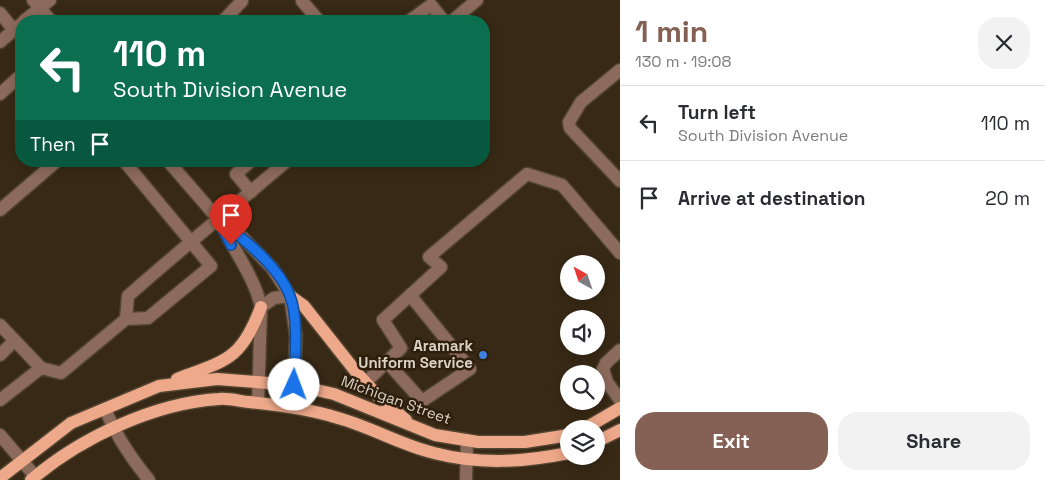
<!DOCTYPE html>
<html lang="en">
<head>
<meta charset="utf-8">
<style>
  body { margin:0; font-family:"Space Grotesk",sans-serif; background:#f2f2f3; color:#2b2b33; height:100vh; display:flex; flex-direction:column; font-size:19px; white-space:nowrap }
  * { box-sizing:border-box; margin:0 }
  p { font-size:16px; color:#7c7c81 }
  .icon { flex:none; width:28px; height:28px; fill:none; stroke:currentColor; stroke-width:2; stroke-linecap:round; stroke-linejoin:round }
  .map { position:relative; flex:1; overflow:hidden }
  .details { display:flex; flex-direction:column; background:#fff; width:425px }
  .details>* { flex:none }
  .hud { position:absolute; left:15px; top:15px; width:475px; height:152px; border-radius:20px; box-shadow:0 2px 12px #0003; background:#0b6e4f; color:#fff; overflow:hidden }
  .needle { width:32px; rotate:320deg }
  .tools { position:absolute; left:560px; top:255px; display:grid; gap:10px }
  .tools a { display:grid; place-items:center; width:45px; height:45px; border-radius:50%; background:#fff; box-shadow:0 2px 12px #0003; font-size:25px }
  .pin { position:absolute; display:grid; place-items:center; width:42px; height:42px; color:#fff; margin:-51px -21px; border-radius:50% 50% 50% 0; rotate:-45deg; box-shadow:0 0 5px #0007 }
  .pin .icon { rotate:45deg }
  .me { position:absolute; width:55px; margin:-28px; rotate:2deg; stroke-linejoin:round; filter:drop-shadow(0 0 4px #0008) }
  .turn { display:flex; align-items:center; gap:18px; height:105px; padding:0 15px; font-size:22px }
  .turn .icon { width:65px; height:65px; stroke-width:2.5 }
  .turn b { display:block; font-size:35px; line-height:42px }
  .then { display:flex; align-items:center; height:48px; padding:0 15px; background:#0003; gap:10px; font-size:19px }
  .round { display:grid; place-items:center; flex:none; width:52px; height:52px; border-radius:20px; background:#f2f2f3 }
  .head { display:flex; align-items:center; justify-content:space-between; height:85px; padding:0 15px }
  h1 { font-size:30px; font-weight:700; line-height:38px; color:#856055 }
  .button { display:flex; gap:10px; margin-top:auto; padding:10px 15px }
  .button a { flex:1; height:58px; border-radius:20px; background:#856055; color:#fff; font-size:20px; font-weight:700; line-height:58px; text-align:center }
  .button a+a { background:#f2f2f3; color:#2b2b33 }
  ul { padding:0; list-style:none }
  li { display:flex; align-items:center; gap:15px; height:75px; padding:0 15px; border-top:1px solid #e1e1e2 }
  li div { flex:1 }
  li b { display:block; font-size:19px }
  li em { font-style:normal }
  main { display:flex; flex:1; min-height:0 }
  .map>svg:first-child { display:block }
  .lines { fill:none; stroke-linecap:round; stroke-linejoin:round }
  .minor-casing { stroke:#514431; stroke-width:15 }
  .major-casing { stroke:#514431; stroke-width:15 }
  .minor { stroke:#8d6b5c; stroke-width:12 }
  .major { stroke:#eea88a; stroke-width:12 }
  .route-casing { stroke:#114b97; stroke-width:12 }
  .route { stroke:#1a73e8; stroke-width:9 }
  .shop-dot { fill:#3f7fe0; stroke:#2d1f0c; stroke-width:2 }
  .labels { text-anchor:middle; stroke-width:5; stroke-linejoin:round; paint-order:stroke }
  .poi-label { font-size:15px; font-weight:bold; fill:#dbd2c6; stroke:#2d1f0c; text-anchor:end }
  .street-label { font-size:15px; fill:#dbd2c6; stroke:#2d1f0c }
</style>
</head>
<body>
<main>
<div class="map">
<svg width="620" height="480" viewBox="0 0 620 480">
  <rect width="100%" height="100%" fill="#372915"/>
  <g class="lines">
    <defs>
      <g id="minor">
        <path d="M33,0l18,21"/>
        <path d="M302,1l17,20"/>
        <path d="M0,13l14,17"/>
        <path d="M24,21l26,-21"/>
        <path d="M223,21l19,-20"/>
        <path d="M409,21l22,-16 13,16"/>
        <path d="M452,21l25,-21"/>
        <path d="M0,42l21,-18"/>
        <path d="M620,70l-39,32 -12,20 1,6 50,53"/>
        <path d="M0,94l21,-19"/>
        <path d="M168,161l51,59 23,17 30,31 18,28 6,40 -2,49 -10,21"/>
        <path d="M251,192l-15,-18 15,-13"/>
        <path d="M0,210l57,-49"/>
        <path d="M220,222c14,29 34,54 41,85l-3,96"/>
        <path d="M261,307l13,-9 16,-2"/>
        <path d="M126,319l2,-23c52,-46 106,-90 159,-135"/>
        <path d="M0,325l41,43 20,5 65,-54 22,-1 63,-52 -87,-105"/>
        <path d="M620,350l-14,13 -3,6 4,13 13,18"/>
        <path d="M0,355l14,-14"/>
        <path d="M387,362l35,39 48,-32 -60,-74"/>
        <path d="M365,383l36,-35 -18,-28 58,-53 -12,-10 98,-83 35,11 58,68"/>
        <path d="M0,400l41,-32"/>
        <path d="M105,409c11,27 25,48 44,71"/>
        <path d="M0,435l35,41"/>
        <path d="M466,480l1,-40"/>
      </g>
      <g id="major">
        <path d="M290,296l14,10 53,67 21,23 28,24"/>
        <path d="M177,379c50,-19 64,-19 84,-72"/>
        <path d="M584,429l36,-21"/>
        <path d="M596,442l24,-12"/>
        <path d="M0,478l71,-55 88,-37 58,-7 77,6 40,9 101,41 43,7h47l44,-7"/>
        <path d="M31,480c49,-42 123,-77 188,-81 10,-1 20,2 30,3 30,3 61,7 89,16 33,9 63,27 96,35 46,12 89,9 135,0"/>
      </g>
    </defs>
    <!-- minor casing -->
    <use href="#minor" class="minor-casing"/>
    <!-- major casing -->
    <use href="#major" class="major-casing"/>
    <!-- minor -->
    <use href="#minor" class="minor"/>
    <!-- major -->
    <use href="#major" class="major"/>
  </g>
  <g class="lines">
    <defs>
      <path id="route" d="M231,245l-13,-25c25,18 61,46 72,76 9,23 5,64 4,89"/>
    </defs>
    <!-- route casing -->
    <use href="#route" class="route-casing"/>
    <!-- route -->
    <use href="#route" class="route"/>
  </g>
  <!-- markers -->
  <circle class="shop-dot" cx="483" cy="355" r="5"/>
  <g class="labels">
    <!-- poi labels -->
    <g class="poi-label">
      <text x="473" y="351">Aramark<tspan x="473" dy="17">Uniform Service</tspan></text>
    </g>
    <!-- street labels -->
    <g class="street-label">
      <text transform="translate(396 400) rotate(20)" y="5">Michigan Street</text>
    </g>
  </g>
</svg>
<div class="tools">
<a><svg class="needle" viewBox="-14 -14 28 28"><path d="M0-13l5 13h-10z" fill="#e53935"/><path d="M0 13l5-13h-10z" fill="#7c7c81"/></svg></a>
<a><svg class="icon" aria-label="sound" viewBox="0 0 24 24"><path d="M4 9h4l5-4v14l-5-4H4zM17 9q2 3 0 6"/></svg></a>
<a><svg class="icon" aria-label="search" viewBox="0 0 24 24"><circle cx="10" cy="10" r="6"/><path d="M15 15l6 6"/></svg></a>
<a><svg class="icon" aria-label="layers" viewBox="0 0 24 24"><path d="M12 4l9 5-9 5-9-5zM3 14l9 5 9-5"/></svg></a>
</div>
<div class="pin" style="left:231px;top:245px;background:#d93025"><svg class="icon" aria-label="arrive" viewBox="0 0 24 24"><path d="M6 21V4h12l-3 4 3 4H6"/></svg></div>
<svg class="me" style="left:294px;top:385px" viewBox="-20 -20 40 40"><circle r="19" fill="#fff"/><path d="M0-13L10 11 0 6-10 11z" fill="#1a73e8"/></svg>
<div class="hud">
<div class="turn"><svg class="icon" aria-label="left" viewBox="0 0 24 24"><path d="M17 20v-9H6M10 6l-5 5 5 5"/></svg><div><b>110 m</b>South Division Avenue</div></div>
<div class="then">Then<svg class="icon" aria-label="arrive" viewBox="0 0 24 24"><path d="M6 21V4h12l-3 4 3 4H6"/></svg></div>
</div>
</div>
<section class="details">
<div class="head"><div><h1>1 min</h1><p>130 m · 19:08</p></div><a class="round"><svg class="icon" aria-label="close" viewBox="0 0 24 24"><path d="M6 6l12 12M18 6L6 18"/></svg></a></div>
<ul>
<li><svg class="icon" aria-label="left" viewBox="0 0 24 24"><path d="M17 20v-9H6M10 6l-5 5 5 5"/></svg><div><b>Turn left</b><p>South Division Avenue</p></div><em>110 m</em></li>
<li><svg class="icon" aria-label="arrive" viewBox="0 0 24 24"><path d="M6 21V4h12l-3 4 3 4H6"/></svg><div><b>Arrive at destination</b></div><em>20 m</em></li>
</ul>
<div class="button"><a>Exit</a><a>Share</a></div>
</section>
</main>
</body>
</html>
